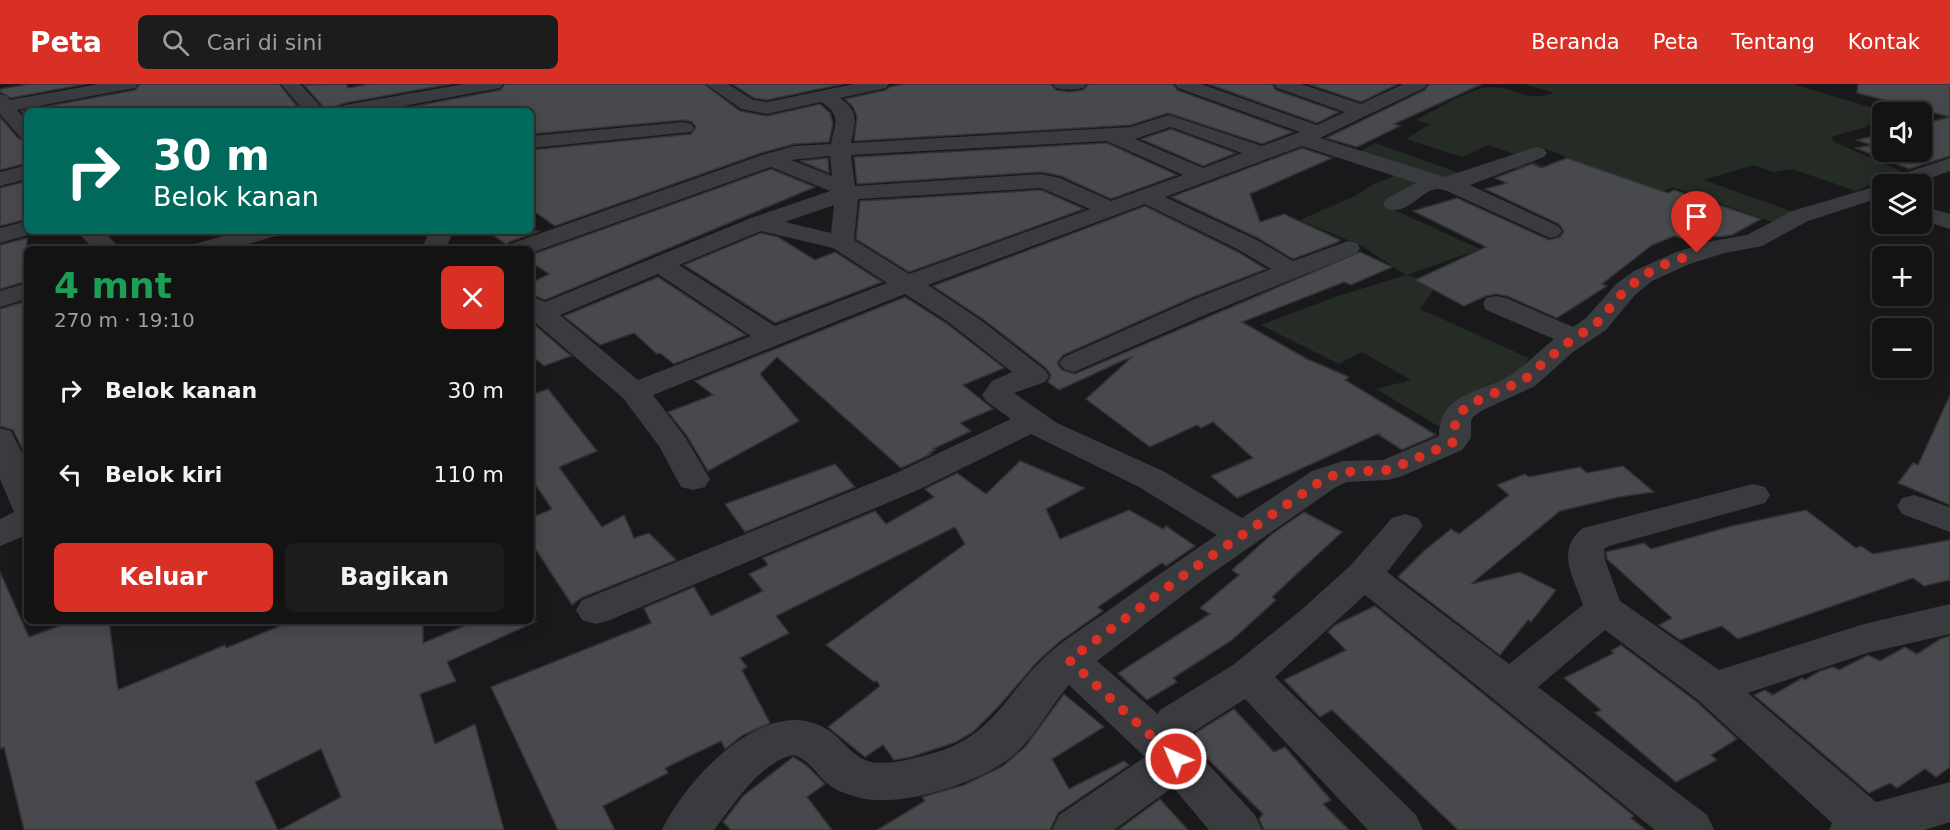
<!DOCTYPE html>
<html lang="id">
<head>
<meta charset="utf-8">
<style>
  body { margin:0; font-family:"DejaVu Sans",sans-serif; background:#1c1c1d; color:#f1f3f6; height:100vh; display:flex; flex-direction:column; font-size:22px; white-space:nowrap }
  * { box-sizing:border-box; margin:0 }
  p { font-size:20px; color:#9d9ea0 }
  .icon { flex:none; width:33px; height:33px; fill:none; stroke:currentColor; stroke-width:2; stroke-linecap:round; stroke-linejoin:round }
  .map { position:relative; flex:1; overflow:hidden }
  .side { position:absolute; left:24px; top:162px; width:510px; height:378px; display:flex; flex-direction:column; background:#131314; border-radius:9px; box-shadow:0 3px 15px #0003,0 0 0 2px #323234 }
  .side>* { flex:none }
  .banner { position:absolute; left:24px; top:24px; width:510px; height:126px; border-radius:9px; box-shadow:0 3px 15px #0003,0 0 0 2px #323234; background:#00695c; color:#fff; overflow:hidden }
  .fabs { position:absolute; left:1872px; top:18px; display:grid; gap:12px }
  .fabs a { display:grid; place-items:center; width:60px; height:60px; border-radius:9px; background:#131314; box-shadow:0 3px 15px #0003,0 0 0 2px #323234; font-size:30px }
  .pin { position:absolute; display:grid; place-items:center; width:51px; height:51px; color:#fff; margin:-62px -26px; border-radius:50% 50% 50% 0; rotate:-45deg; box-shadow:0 0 6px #0007 }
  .pin .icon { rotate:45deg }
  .me { position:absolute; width:66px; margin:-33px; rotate:315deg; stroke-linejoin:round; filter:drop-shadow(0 0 4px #0008) }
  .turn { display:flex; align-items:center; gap:21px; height:126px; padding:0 30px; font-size:27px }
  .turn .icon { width:78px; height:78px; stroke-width:2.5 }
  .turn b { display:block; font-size:42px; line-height:51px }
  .round { display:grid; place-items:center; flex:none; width:63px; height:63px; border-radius:9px; background:#1c1c1d }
  .overview { display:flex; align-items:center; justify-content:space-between; height:102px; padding:0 30px }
  h1 { font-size:36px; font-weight:800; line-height:45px; color:#1e9e55 }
  .action { display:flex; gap:12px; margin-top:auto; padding:12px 30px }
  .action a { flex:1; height:69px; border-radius:9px; background:#d93025; color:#fff; font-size:24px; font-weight:800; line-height:69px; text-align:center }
  .action a+a { background:#1c1c1d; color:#f1f3f6 }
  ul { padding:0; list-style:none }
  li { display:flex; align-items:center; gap:18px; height:84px; padding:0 30px }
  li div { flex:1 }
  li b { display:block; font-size:22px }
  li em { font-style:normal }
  header { display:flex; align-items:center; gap:36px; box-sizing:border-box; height:84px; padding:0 30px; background:#d93025; color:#fff }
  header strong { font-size:28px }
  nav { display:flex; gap:33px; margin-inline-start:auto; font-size:21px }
  .search { width:420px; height:54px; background:#1c1c1d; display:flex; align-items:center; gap:15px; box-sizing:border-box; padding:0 21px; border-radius:9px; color:#9d9ea0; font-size:22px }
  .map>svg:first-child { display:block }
  .green { fill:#252c26 }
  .building { fill:#48494d; stroke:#333336; stroke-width:1.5 }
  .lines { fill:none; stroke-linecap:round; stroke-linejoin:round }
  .minor { fill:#3a3b3f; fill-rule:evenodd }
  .route { stroke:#d93025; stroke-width:10; stroke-dasharray:0 18 }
</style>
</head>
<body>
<header>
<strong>Peta</strong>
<div class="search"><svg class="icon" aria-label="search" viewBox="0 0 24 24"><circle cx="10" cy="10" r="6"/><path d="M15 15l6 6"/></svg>Cari di sini</div>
<nav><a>Beranda</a><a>Peta</a><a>Tentang</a><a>Kontak</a></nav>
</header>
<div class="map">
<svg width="1950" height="746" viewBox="0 0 1950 746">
  <rect width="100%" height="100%" fill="#19191b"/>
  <!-- green -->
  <g class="green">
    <path d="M1524,0h268l81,24 8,8 -15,11 -35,10 3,5 67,29 -45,20 -64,-22 -19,3 -20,-7 -49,15 89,32 -20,10 -100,-35 -16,7 -75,4 -68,-30 19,-6 32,13 61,4 -83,-31 -26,7 -29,-10 -26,12 -56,-18 24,-15 -14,-4c18,-9 58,-35 78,-33 26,2 29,15 60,6z"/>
    <path d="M1375,59l87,31 -13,6 -93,-26z"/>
    <path d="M1397,91l29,13 -36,20 90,41 -73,26 30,10 -17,24 109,49 -13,18 -78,50 -62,-37 35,-9 -49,-28 -23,12 -78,-39 74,-28 71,-22 -44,-29 -62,-26 55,-24 17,-11z"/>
  </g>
  <!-- building -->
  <g class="building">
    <path d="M29,0h57l-75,14 -11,-6v-3z"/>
    <path d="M140,0h139l22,27h-274v7l-6,-7 114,-21z"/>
    <path d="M346,0l2,4 22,-4h81l-106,19 -9,3 -3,5h-6l-23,-26z"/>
    <path d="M505,0h199l36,27 27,5 53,-12 10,9 3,11 -4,18 -35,2 -33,9 -206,73 -24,-17v-59l160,-16 5,-7 -4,-5 -8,-2 -153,14v-23h-142l111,-21z"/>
    <path d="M732,0h111l-76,16 -13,-2z"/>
    <path d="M903,0h148l5,6 13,2 14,-2 5,-6h85l4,6 116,42 -31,12 -94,-31 -37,12 -277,16 3,-24 -4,-10 -8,-8 41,-9 4,-3z"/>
    <path d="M1208,0h64l4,6 63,22 -22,11z"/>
    <path d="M1308,0h90l-37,18z"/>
    <path d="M1429,0h53l-88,40 6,2 -43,21 -31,-9 99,-48z"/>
    <path d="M1858,0h92v72l-41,13 -53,-21 16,-3 -15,-5 25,-6v18h40v-28l28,-7 -93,-24z"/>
    <path d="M0,33l18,21 9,3v22l-27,7z"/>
    <path d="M1171,45l65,24 -33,13 -62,-27z"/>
    <path d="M1107,59l70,32 -66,24 -50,-23 -20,-4 -184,12 -3,-27z"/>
    <path d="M1302,64l30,10 -82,36 10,28 24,-8 56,26 -2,2 -45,17 -35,-21 -87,-41z"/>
    <path d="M828,74l1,15 -29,-12z"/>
    <path d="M1567,74l101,35 6,-3 87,29 -29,16 -13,2 -5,-1 -17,7 -23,-7 -22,9 -50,39 5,2 -50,32 -50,-22 -11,-2 -10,2 -22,10 -49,-26 71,-33 -73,-36 44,-13 92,42 11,-3 4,-6 -5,-7 -74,-35 22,-6 -12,-5 37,-14 9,4z"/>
    <path d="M771,85l44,18 -270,113 -14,-6v-11l18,-9 -18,-12v-7z"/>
    <path d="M27,97v38l-27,7v-38z"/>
    <path d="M1041,106l43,19 -175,63 -53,-33 4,-38z"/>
    <path d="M1145,122l93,46 28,17 -75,29 -128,57 -6,8 5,7 13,4 285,-122 32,15 -41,18 -7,-3 -102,40 65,37 42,18 -4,3 91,55 -34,15 -23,-15 2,-1h-4l-140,64 -26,-22 42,-18 -40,-36 -12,6 -4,-3 -47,22 -64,-48 47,-43 -74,34 -11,-8 3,-7 -5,-7 -63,-49 -50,-33z"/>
    <path d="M487,147h53l-31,11 -2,3z"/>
    <path d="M761,149l17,4 37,23 20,-8 47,30 -107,41 -91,-58z"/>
    <path d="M27,154v43l-27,8v-44z"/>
    <path d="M658,193l88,58 -72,29 -14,-11 -3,1 -23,-21 -34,12 -36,-29z"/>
    <path d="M905,213l41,26 58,45 -41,17 30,24 -33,14 11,8 -38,18 2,1 -6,3 2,1 -30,14 -124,-111 -17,17 39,47 -91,50 -21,-35 -19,-24 45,-17 -18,-14z"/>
    <path d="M27,217v157l-14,-28 -13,-4v-117z"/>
    <path d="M531,238l40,34 -27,10 -13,-11z"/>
    <path d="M548,305l49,62 -38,16 43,60 22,-12 10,23 15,-5 27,27 -95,38 -9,7 -41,-63v-24l21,-9 -21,-31v-83z"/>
    <path d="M1950,311v110l-52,-22 15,-20 5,2z"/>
    <path d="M1020,377l65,27 -39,21 14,30 69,-29 34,19 3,-3 29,20 -29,20 -4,-3 -64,44 5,4 -44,31 -22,20 -38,44 -26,26 -17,10 -45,15 -17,3 -11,-15 -18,12 -37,-30 52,-41 -3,-5 -3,1 -48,-37 139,-101 -10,-17 -179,89 13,17 -49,25 7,9 -5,3 28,53 -27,12 -18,14 -4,-8 -56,27 3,5 -65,33 12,24h-57l-67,-143 160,-64 -7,-15 50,-21 17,29 52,-25 -14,-17 19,-9 -5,-7 112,-47 11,13 48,-27 -9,-8 32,-16 29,21z"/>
    <path d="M835,380l20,23 -110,45 -20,-28z"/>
    <path d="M1623,382l31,26 -35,5 -59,14 -89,73 49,-12 36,18 -25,32 -3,-2 -28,35 -102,-78 26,-26 27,-22 8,5 50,-39 -12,-10 28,-11 4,3 51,-10 7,6z"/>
    <path d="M1806,426l50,38 5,-2 12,8 77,-14v40l-26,6 -11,-8 -175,61 -16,-13 -42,14 -21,-15 13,-7 -65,-59 -1,-7 38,-9 7,6 81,-23z"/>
    <path d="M1304,428l38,20 -70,65 4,3 -44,40 -59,38 4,4 -30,18 -29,-27 92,-59 -10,-6 39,-33 -7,-5 40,-36z"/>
    <path d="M0,488l29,65 43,-16h37l9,69 107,-45 1,3 66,-27h131v22l53,-22h61l-90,41 9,19 -36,13 15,50 40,-20 29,106h-224l61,-33 -20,-48 -66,33 23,48h-254l-20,-83 -4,2z"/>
    <path d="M1375,522l259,210 -3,2 15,12h-188l-126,-120 -12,7 -36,-37 62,-30 -18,-18 7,-7z"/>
    <path d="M1950,552v131l-14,10 -11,-8 -28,19 -7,-5 -21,10 -115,-98 11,-5 8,5 29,-17 3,2 15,-9 13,-4 6,3 29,-15 12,6 25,-14 12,7 23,-15z"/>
    <path d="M1621,561l76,57 40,37 -26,16 6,5 -41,22 -81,-69 6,-3 -37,-32 50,-25 -3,-2z"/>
    <path d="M1064,610l40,33 -52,32 17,30 55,-28 5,4 -71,48 -8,17h-173l48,-29 -3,-4 42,-12 39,-19 22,-19z"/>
    <path d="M1234,625l40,43 11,-5 46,53 -8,4 26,26h-85l-5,-11 4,-5 -76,-76z"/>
    <path d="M793,673l13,8 19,19 -18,13 25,33h-101l-8,-8 20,-26z"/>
    <path d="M1160,715l28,31h-70z"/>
  </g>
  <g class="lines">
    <!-- minor -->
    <g class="minor">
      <path d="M99,0h39l-3,4 -6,1 -112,21 10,11v18l-7,-2 -20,-23v-20l7,2 3,4z"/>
      <path d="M281,0h19l25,27h-21z"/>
      <path d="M464,0h39l-3,4 -6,1 -117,22h-42l3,-4 7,-2z"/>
      <path d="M706,0h22l25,16 14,2 87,-18h35l-3,4 -46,10c20,14 15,24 11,45l280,-16 38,-12 93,31 38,-14 -122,-44 -3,-4h26l116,41 28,-13 -68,-24 -3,-4h27l60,20 42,-20h24l-3,4 -104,50 125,39 85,-28 7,-2 7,2 3,4 -3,4 -74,28 88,41 4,5 -4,5 -8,2 -103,-47c-3,-1 -7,-2 -10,-2 -18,2 -27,26 -51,20l-3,-5 3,-5 30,-16 -114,-37 -137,51 92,43 36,21 55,-20 9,2 3,5 -3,5 -145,59 -138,60 -10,-3 -5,-6 5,-6 128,-57 79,-31 -32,-19 -94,-46 -217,81 54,36 63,49 4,6 -4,6 -31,11 43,30 106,48 79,47 70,-47 31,-10 40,-1 56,-24c1,-47 47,-42 76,-64 14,-10 26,-23 39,-33l-68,-29 -3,-6 3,-6 10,-2 10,2 67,29 13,-9 31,-35 17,-12 40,-18 38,-12 35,-6 45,-24 92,-27 3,-5 63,-21v13l-36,13h-32v13l-74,24 -46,25 -37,7 -33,10 -40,18 -17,14 -29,35 -33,22 -38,34 -52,24 -10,7 -2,4v17l-9,12 -62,27 -12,3 -41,2 -11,5 -132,92 -107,82 61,53 2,-4 73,-45 67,-54 51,-46 41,-47 13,-4 13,4 5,8 -36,46 122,92 74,-59c-10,-29 -28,-55 0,-77l170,-44 12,3 5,8 -5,8 -156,43 -5,3 1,11 15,41 99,69 145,-46 86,-20v30l-83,19 -119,40 128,109 74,-20v40l-26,8h-95l3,-7 -134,-123 -93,-70 -67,57 169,128 7,15h-59l-290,-235 -90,82 141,138 7,15h-55l-123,-131 -61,39 71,77 7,15h-53l-36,-43 -59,43h-62l7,-15 86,-58 -76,-72c-19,21 -32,49 -53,68 -31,29 -119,57 -159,44 -10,-3 -21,-6 -29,-13 -12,-10 -19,-25 -35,-29 -34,8 -59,49 -79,75h-52c22,-47 91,-123 148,-108 31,9 33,28 55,38 17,8 55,-3 72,-8 60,-18 72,-66 117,-103 17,-14 37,-26 55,-39 36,-26 72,-51 108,-75l-78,-48 -108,-53 -113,56 -308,130 -14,4 -14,-4 -6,-10 6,-10 312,-126 117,-55 -25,-18 -4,-6 10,-14 20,-9 -65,-51 -42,-27 -252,101 32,42 25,42 -5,8 -12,3 -12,-3 -22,-41 -36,-48 -92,-79v-23l14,6 206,-84 79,-27 -59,-24 -240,86v-4h-24l3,-5 252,-89 32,-9 37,-2c4,-22 11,-28 -10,-42l-54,12 -26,-5zM1170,43h1l71,26 -39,15 -68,-29zM1107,57l76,34 -72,26 -51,-23 -19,-4 -186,12 -4,-31zM830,72l2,20 -41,-16zM1041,104l49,21 -181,65 -55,-34 4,-41zM834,121l-3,28 -46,-11zM761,147l72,17 54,35 -112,43 -96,-61zM658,190l93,62 -113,44 -78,-65z"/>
      <path d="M1053,0h33l-3,4c-9,2 -18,2 -27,0z"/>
      <path d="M684,38l7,2 3,4 -3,4 -160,16v-12z"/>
      <path d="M27,81v14l-27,7v-14z"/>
      <path d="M1922,122l28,8v15l-28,-9z"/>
      <path d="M27,137v10h10l-2,2 -35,10v-15z"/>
      <path d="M76,147h27l18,18h-27z"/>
      <path d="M241,147h39l-4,5 -45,13h-39l3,-5z"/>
      <path d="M429,147h24l-7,18h-24z"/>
      <path d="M27,199v16l-27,8v-16z"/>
      <path d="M0,344l11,3 16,32v72l-27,11v-27l14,-7 -14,-33z"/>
      <path d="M1914,411l36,12v25l-48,-18 -5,-8 5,-8z"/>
    </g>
  </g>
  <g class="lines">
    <!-- route -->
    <path class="route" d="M1176,675l-107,-99 122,-90 133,-91 19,-7 46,-2 63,-27 3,-5v-17l7,-10 10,-8 52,-23 39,-34 33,-22 30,-35 17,-13 17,-10 37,-13"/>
  </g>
</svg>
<div class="fabs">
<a><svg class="icon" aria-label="sound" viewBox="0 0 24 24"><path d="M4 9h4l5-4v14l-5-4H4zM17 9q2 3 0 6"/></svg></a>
<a><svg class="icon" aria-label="layers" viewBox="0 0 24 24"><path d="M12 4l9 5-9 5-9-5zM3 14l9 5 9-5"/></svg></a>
<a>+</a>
<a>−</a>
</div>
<div class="pin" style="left:1697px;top:169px;background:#d93025"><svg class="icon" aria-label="arrive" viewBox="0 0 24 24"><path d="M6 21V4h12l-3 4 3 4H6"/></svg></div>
<svg class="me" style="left:1176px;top:675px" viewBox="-20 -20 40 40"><circle r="17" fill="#d93025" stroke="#fff" stroke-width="3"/><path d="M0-11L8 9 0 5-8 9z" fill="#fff"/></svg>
<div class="banner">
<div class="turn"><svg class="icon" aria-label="right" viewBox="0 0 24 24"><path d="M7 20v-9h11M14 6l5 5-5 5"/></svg><div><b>30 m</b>Belok kanan</div></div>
</div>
<section class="side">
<div class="overview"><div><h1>4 mnt</h1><p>270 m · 19:10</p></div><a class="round" style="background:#d93025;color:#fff"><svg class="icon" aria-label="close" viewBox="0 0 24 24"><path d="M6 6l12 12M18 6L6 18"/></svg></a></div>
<ul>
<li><svg class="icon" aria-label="right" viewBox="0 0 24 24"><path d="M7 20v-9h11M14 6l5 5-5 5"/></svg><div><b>Belok kanan</b></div><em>30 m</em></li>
<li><svg class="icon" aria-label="left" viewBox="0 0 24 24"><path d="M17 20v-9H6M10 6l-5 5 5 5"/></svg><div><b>Belok kiri</b></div><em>110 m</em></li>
</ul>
<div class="action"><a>Keluar</a><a>Bagikan</a></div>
</section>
</div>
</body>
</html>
